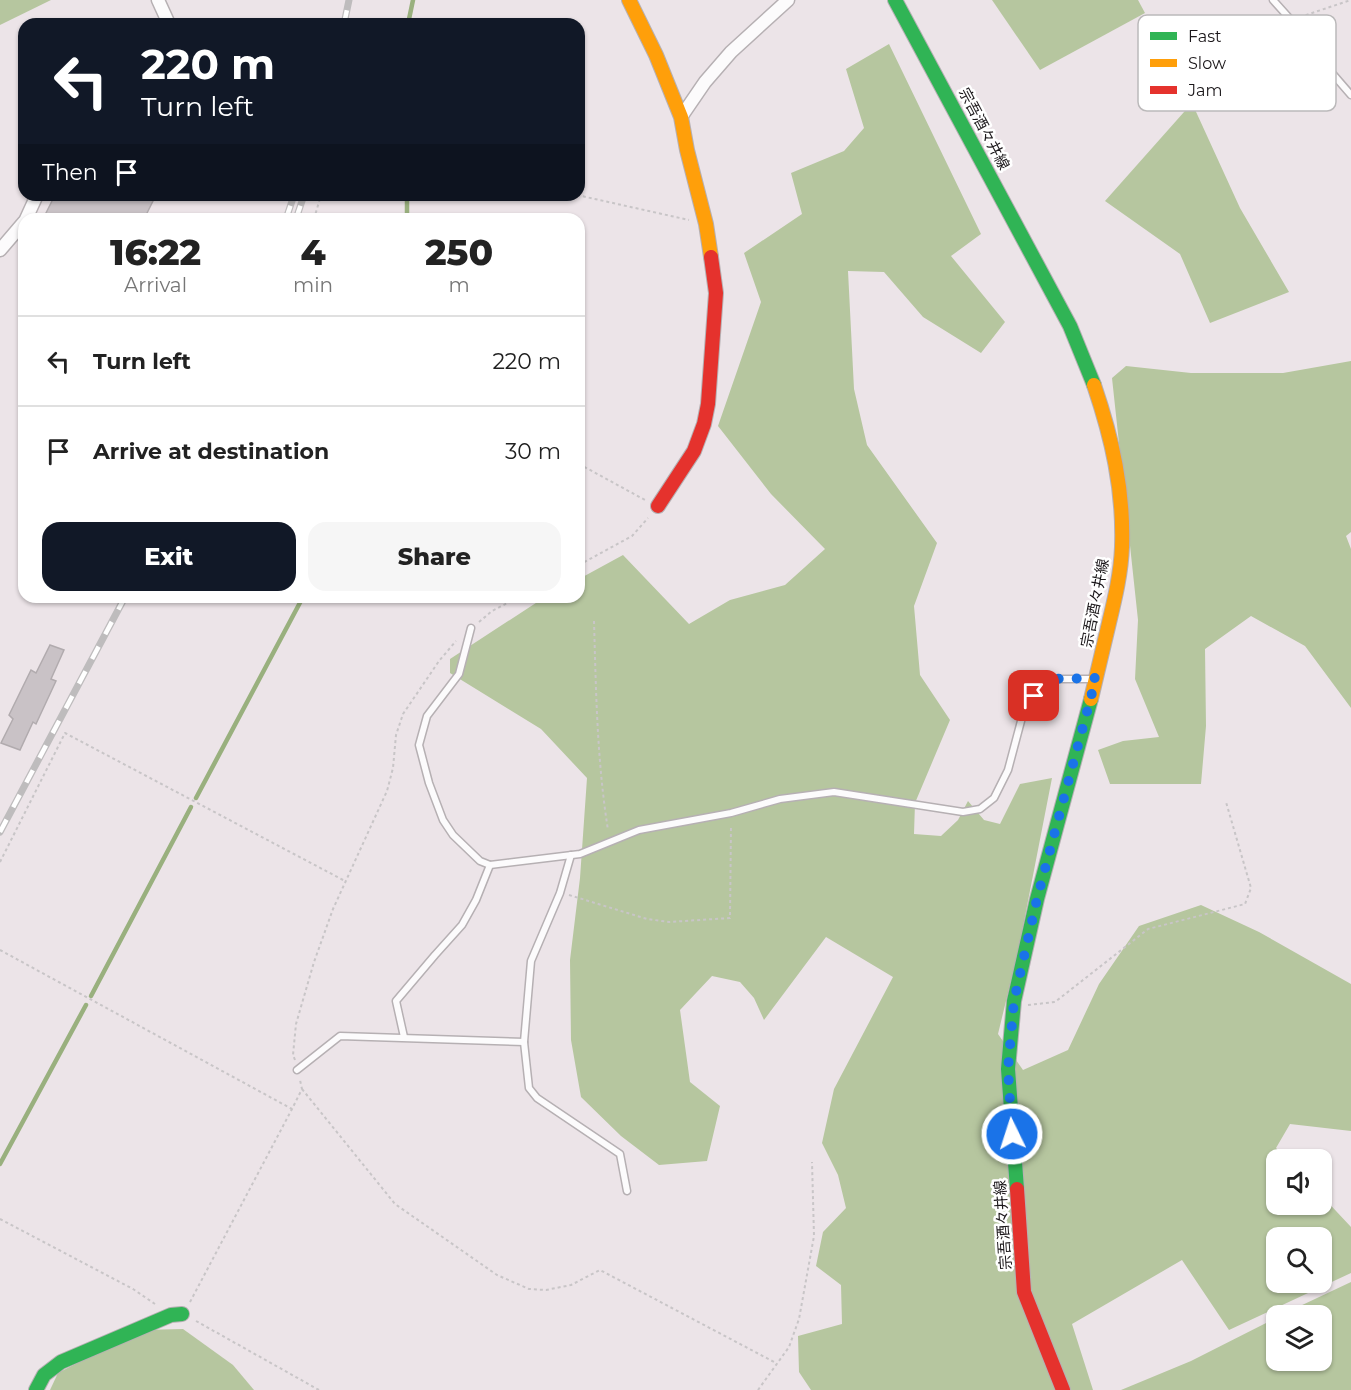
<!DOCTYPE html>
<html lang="en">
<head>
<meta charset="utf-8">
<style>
  body { margin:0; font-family:Montserrat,"Noto Sans JP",sans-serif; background:#f6f6f6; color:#222; height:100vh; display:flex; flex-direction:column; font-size:22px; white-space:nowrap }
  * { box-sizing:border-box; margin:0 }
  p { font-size:20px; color:#767676 }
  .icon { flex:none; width:33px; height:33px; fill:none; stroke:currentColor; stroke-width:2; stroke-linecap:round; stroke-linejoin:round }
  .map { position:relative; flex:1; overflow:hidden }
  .sheet { position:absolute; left:18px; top:213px; width:567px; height:390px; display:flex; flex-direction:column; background:#fff; border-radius:18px; box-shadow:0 2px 4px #0004 }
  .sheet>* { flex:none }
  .top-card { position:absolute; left:18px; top:18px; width:567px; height:183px; border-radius:18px; box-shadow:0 2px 4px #0004; background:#111827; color:#fff; overflow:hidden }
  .buttons { position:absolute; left:1266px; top:1149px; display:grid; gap:12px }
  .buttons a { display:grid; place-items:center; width:66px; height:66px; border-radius:12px; background:#fff; box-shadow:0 2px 4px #0004; font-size:30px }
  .pin { position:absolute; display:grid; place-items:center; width:51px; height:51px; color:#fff; margin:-26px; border-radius:12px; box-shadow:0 3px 9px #0006 }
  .me { position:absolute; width:66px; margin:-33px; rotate:356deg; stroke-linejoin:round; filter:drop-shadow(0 0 4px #0008) }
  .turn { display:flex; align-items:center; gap:21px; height:126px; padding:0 24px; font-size:27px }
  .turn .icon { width:78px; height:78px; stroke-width:2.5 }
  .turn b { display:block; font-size:42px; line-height:51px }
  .then { display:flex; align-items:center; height:57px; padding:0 24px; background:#0003; gap:12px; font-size:22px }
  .eta { display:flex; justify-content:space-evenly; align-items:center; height:102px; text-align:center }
  .eta b { font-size:36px; font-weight:800; line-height:42px }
  .button { display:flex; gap:12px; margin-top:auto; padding:12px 24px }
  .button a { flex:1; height:69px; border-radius:18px; background:#111827; color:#fff; font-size:24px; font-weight:800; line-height:69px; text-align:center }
  .button a+a { background:#f6f6f6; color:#222 }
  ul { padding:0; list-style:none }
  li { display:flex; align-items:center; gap:18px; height:90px; padding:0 24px; border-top:2px solid #e0e0e0 }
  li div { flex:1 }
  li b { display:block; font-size:22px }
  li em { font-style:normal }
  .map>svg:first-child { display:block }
  .forest { fill:#b6c69f; fill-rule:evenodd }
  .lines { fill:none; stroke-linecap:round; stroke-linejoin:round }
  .stream { stroke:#99b07e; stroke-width:4.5 }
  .building { fill:#c9c2c6; stroke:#b1abae; stroke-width:1.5 }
  .lane-casing { stroke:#b6b0b3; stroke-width:9 }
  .street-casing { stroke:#b6b0b3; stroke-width:15 }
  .fast-casing { stroke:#b6b0b3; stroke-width:16 }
  .slow-casing { stroke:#b6b0b3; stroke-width:16 }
  .jam-casing { stroke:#b6b0b3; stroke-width:16 }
  .path { stroke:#c8c5c7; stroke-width:2; stroke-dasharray:3 3; stroke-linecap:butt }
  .lane { stroke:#fcfbfc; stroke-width:6 }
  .street { stroke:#fcfbfc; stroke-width:12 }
  .fast { stroke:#30b455; stroke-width:14 }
  .slow { stroke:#ff9f0a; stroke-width:14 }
  .jam { stroke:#e5322d; stroke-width:14 }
  .rail-casing { stroke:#bebcbd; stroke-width:7 }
  .rail { stroke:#fff; stroke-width:4.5; stroke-dasharray:14; stroke-linecap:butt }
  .route { stroke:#1a73e8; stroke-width:10; stroke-dasharray:0 18 }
  .labels { text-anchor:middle; stroke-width:5; stroke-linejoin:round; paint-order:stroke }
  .street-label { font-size:15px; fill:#1b171a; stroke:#fff }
  .key { fill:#fff; stroke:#bbb9ba; stroke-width:1.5 }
  .key-label { font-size:16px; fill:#1b171a }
</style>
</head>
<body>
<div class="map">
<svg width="1351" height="1390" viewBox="0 0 1351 1390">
  <rect width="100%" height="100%" fill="#ece4e8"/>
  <!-- forest -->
  <g class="forest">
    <path d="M0,0h51l-51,25z"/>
    <path d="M992,0h146l7,13 -105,57z"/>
    <path d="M889,44l92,190 -30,22 54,66 -24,31 -58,-36 -39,-45 -36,-1 6,118 13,56 70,98 -23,63 6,69 30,45 -35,83 -1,31 27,2 17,-16 10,-19 16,19 16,4 20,-40 32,-6 -33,169 -21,87 25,36 45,-20 31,-66 40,-58 62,-21 58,27 92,52v147l-61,-7 -14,24 11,11 -11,1v44h46v-8l29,31v46l-122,57 -47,-70 -110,64 21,66h-282l-12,-18 -1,-36 44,-12 -1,-39 -25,-19 7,-34 23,-24 -8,-33 -16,-32 12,-54 59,-112 -67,-40 -62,83 -10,-22 -14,-16 -28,-6 -32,34 10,72 30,24 -13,55 -48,4 -38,-29 -40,-39 -10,-57 -1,-80 10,-82 7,-100 -46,-49 -91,-56v-14l95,-62h34v-18l44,-24 66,69 41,-24 55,-15 40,-36 -54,-55 -53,-68 43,-124 -17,-49 58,-39 -11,-41 53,-22 20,-23 -18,-59zM1276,1238h46v44h-46z"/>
    <path d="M1192,103l48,105 49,84 -79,31 -30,-69 -75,-53z"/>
    <path d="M1351,361v171l-5,4 5,13v159l-46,-62 -54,-30 -46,33 1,77 -5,58h-91l-12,-34 25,-9 36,-4 -24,-58 3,-59 -26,-242 14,-12 65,7h92z"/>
    <path d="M1351,1282v108h-230l70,-29 85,-43v42h46v-44l-41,-1z"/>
    <path d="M183,1329l50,36 21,25h-204l8,-17 83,-43z"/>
  </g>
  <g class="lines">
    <!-- stream -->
    <g class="stream">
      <path d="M408,24l5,-24"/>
      <path d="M407,195v24"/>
      <path d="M196,798l107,-201"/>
      <path d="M91,996l100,-189"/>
      <path d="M0,1164l86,-159"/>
    </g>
  </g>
  <!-- building -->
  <g class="building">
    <path d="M55,195h101l-12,24h-101z"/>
    <path d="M50,645l14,5 -13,29 5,2 -20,43 -3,-2 -13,28 -19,-7 12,-24 -4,-4 22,-45 5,3z"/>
  </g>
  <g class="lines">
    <defs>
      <g id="lane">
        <path d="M1273,0l18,20 28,38 32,37"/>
        <path d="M471,628l-12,46 -32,42 -8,29 10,38 14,37 10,15 27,26 10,4 90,-11 59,-24 92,-17 49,-14 54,-7 129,20 17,-3 14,-11 14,-28 17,-64 18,-21 7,-6h46"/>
        <path d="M571,855l-11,38 -29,68 -7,81 5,46 8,10 83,56 7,37"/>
        <path d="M404,1037l-8,-36 39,-46 27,-30 14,-25 14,-35"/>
        <path d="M297,1070l43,-34 184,6"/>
      </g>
      <g id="street">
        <path d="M158,0l11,24"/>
        <path d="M681,117l24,-35 26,-30 57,-52"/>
        <path d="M26,219l11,-24"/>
        <path d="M0,250l24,-28"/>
      </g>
      <g id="fast">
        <path d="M895,0l175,326 24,59"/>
        <path d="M1017,1189l-9,-120 6,-68 23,-102 54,-200"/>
        <path d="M36,1390l8,-15 17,-13 110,-47 11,-1"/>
      </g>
      <g id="slow">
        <path d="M629,0l27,55 25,62 6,33 19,74 5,33"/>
        <path d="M1091,699c6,-25 12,-51 18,-76 6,-25 12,-50 13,-76 2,-57 -10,-109 -28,-162"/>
      </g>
      <g id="jam">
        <path d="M658,506l36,-55 10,-27 4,-20 8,-111 -5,-36"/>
        <path d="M1017,1189l7,103 39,98"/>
      </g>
    </defs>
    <!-- lane casing -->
    <use href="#lane" class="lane-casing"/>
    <!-- street casing -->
    <use href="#street" class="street-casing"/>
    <!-- fast casing -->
    <use href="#fast" class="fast-casing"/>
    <!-- slow casing -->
    <use href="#slow" class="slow-casing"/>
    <!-- jam casing -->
    <use href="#jam" class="jam-casing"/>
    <!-- path -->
    <g class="path">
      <path d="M1300,17l51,-17"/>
      <path d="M577,195l112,25"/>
      <path d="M314,219l7,-24"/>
      <path d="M579,464l66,36"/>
      <path d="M579,565l53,-29 16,-18"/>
      <path d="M594,621c2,70 3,140 14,209"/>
      <path d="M479,622l13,-11 27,-14"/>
      <path d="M0,862l65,-129 280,148"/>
      <path d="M569,895l78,24 22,3 61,-4 1,-93"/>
      <path d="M0,950l292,159"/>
      <path d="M1028,1005l27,-3 93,-73 97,-25 6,-16 -25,-86"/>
      <path d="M295,1060l-2,-5 3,-31 18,-62 19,-53 54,-118 6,-23 3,-33 7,-21 36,-53 17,-20"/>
      <path d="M302,1089l93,115 102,71 32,14 17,1 25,-5 29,-15 176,93"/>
      <path d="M0,1219l133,70 22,15"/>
      <path d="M190,1302l102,-193 10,-20 -2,-9"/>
      <path d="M196,1321l123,69"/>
      <path d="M758,1390l31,-43 10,-28 15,-83 -2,-74"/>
    </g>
    <!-- lane -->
    <use href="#lane" class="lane"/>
    <!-- street -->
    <use href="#street" class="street"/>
    <!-- fast -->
    <use href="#fast" class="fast"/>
    <!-- slow -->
    <use href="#slow" class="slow"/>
    <!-- jam -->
    <use href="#jam" class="jam"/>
    <defs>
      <g id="rail">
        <path d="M344,24l5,-24"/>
        <path d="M286,219l8,-24"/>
        <path d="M296,219l8,-24"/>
        <path d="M0,832l125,-235"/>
      </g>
    </defs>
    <!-- rail casing -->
    <use href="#rail" class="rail-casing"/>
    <!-- rail -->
    <use href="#rail" class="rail"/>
  </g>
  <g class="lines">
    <!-- route -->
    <path class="route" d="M1012,1134l-4,-65 6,-68 23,-102 59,-221 -46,1 -7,6 -9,11"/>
  </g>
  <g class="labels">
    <!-- street labels -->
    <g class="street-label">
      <text transform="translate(984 129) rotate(62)" y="5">宗吾酒々井線</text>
      <text transform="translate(1095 603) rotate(-79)" y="5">宗吾酒々井線</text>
      <text transform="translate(1003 1225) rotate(-94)" y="5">宗吾酒々井線</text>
    </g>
  </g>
  <!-- legend -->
  <rect x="1138" y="15" width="198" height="96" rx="9" class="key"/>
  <rect x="1150" y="32" width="27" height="8" fill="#30b455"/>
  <rect x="1150" y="59" width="27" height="8" fill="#ff9f0a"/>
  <rect x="1150" y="86" width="27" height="8" fill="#e5322d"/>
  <g class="key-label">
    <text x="1188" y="42">Fast</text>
    <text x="1188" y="69">Slow</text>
    <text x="1188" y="96">Jam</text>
  </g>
</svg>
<div class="buttons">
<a><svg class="icon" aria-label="sound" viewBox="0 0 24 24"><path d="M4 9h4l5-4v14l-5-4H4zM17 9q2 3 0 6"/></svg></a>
<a><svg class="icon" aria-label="search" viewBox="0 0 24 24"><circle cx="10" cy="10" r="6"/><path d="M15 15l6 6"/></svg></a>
<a><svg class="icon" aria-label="layers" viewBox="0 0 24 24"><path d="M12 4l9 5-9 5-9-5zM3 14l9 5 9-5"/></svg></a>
</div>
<div class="pin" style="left:1034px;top:696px;background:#d93025"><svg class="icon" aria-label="arrive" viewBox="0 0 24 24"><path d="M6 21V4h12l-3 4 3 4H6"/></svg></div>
<svg class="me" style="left:1012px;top:1134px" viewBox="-20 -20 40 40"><circle r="17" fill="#1a73e8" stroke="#fff" stroke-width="3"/><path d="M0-11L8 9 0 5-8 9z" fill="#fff"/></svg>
<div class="top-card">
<div class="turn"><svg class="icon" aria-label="left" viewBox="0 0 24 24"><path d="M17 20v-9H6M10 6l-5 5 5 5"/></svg><div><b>220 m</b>Turn left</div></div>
<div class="then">Then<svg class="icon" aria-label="arrive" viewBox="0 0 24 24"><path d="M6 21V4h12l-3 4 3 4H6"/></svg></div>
</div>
<section class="sheet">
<div class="eta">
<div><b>16:22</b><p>Arrival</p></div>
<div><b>4</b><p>min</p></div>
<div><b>250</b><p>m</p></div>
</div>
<ul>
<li><svg class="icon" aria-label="left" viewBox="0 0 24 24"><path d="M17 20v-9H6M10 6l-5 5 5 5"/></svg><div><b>Turn left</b></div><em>220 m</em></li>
<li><svg class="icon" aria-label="arrive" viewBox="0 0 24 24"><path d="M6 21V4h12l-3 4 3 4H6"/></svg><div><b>Arrive at destination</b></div><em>30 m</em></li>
</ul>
<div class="button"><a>Exit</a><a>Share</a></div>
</section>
</div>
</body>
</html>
